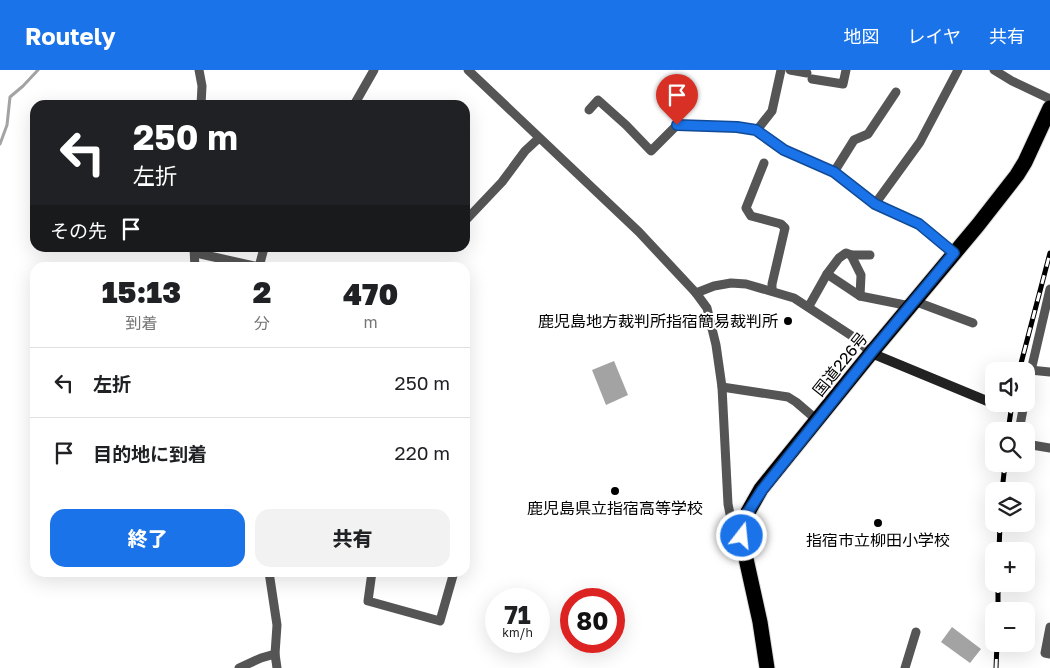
<!DOCTYPE html>
<html lang="ja">
<head>
<meta charset="utf-8">
<style>
  body { margin:0; font-family:"Golos Text","Noto Sans JP",sans-serif; background:#f2f2f2; color:#202124; height:100vh; display:flex; flex-direction:column; font-size:19px; white-space:nowrap }
  * { box-sizing:border-box; margin:0 }
  p { font-size:16px; color:#757577 }
  .icon { flex:none; width:28px; height:28px; fill:none; stroke:currentColor; stroke-width:2; stroke-linecap:round; stroke-linejoin:round }
  .map { position:relative; flex:1; overflow:hidden }
  .side { position:absolute; left:30px; top:192px; width:440px; height:315px; display:flex; flex-direction:column; background:#fff; border-radius:15px; box-shadow:0 5px 20px #0002 }
  .side>* { flex:none }
  .banner { position:absolute; left:30px; top:30px; width:440px; height:152px; border-radius:15px; box-shadow:0 5px 20px #0002; background:#202124; color:#fff; overflow:hidden }
  .controls { position:absolute; left:985px; top:292px; display:grid; gap:10px }
  .controls a { display:grid; place-items:center; width:50px; height:50px; border-radius:10px; background:#fff; box-shadow:0 5px 20px #0002; font-size:25px }
  .speed { position:absolute; left:485px; top:518px; display:flex; gap:10px; font-size:25px; font-weight:700; text-align:center }
  .speed>* { display:grid; place-content:center; width:65px; height:65px; border-radius:50%; background:#fff; box-shadow:0 5px 20px #0002; line-height:1 }
  .speed small { font-size:12px; font-weight:400 }
  .speed .limit { border:8px solid #d22; background:#fff; color:#111 }
  .pin { position:absolute; display:grid; place-items:center; width:42px; height:42px; color:#fff; margin:-51px -21px; border-radius:50% 50% 50% 0; rotate:-45deg; box-shadow:0 0 5px #0007 }
  .pin .icon { rotate:45deg }
  .me { position:absolute; width:55px; margin:-28px; rotate:16deg; stroke-linejoin:round; filter:drop-shadow(0 0 4px #0008) }
  .turn { display:flex; align-items:center; gap:18px; height:105px; padding:0 20px; font-size:22px }
  .turn .icon { width:65px; height:65px; stroke-width:2.5 }
  .turn b { display:block; font-size:35px; line-height:42px }
  .then { display:flex; align-items:center; height:48px; padding:0 20px; background:#0003; gap:10px; font-size:19px }
  .eta { display:flex; justify-content:space-evenly; align-items:center; height:85px; text-align:center }
  .eta b { font-size:30px; font-weight:800; line-height:35px }
  .action { display:flex; gap:10px; margin-top:auto; padding:10px 20px }
  .action a { flex:1; height:58px; border-radius:15px; background:#1a73e8; color:#fff; font-size:20px; font-weight:800; line-height:58px; text-align:center }
  .action a+a { background:#f2f2f2; color:#202124 }
  ul { padding:0; list-style:none }
  li { display:flex; align-items:center; gap:15px; height:70px; padding:0 20px; border-top:1px solid #e0e0e0 }
  li div { flex:1 }
  li b { display:block; font-size:19px }
  li em { font-style:normal }
  header { display:flex; align-items:center; gap:30px; box-sizing:border-box; height:70px; padding:0 25px; background:#1a73e8; color:#fff }
  header strong { font-size:24px }
  nav { display:flex; gap:28px; margin-inline-start:auto; font-size:18px }
  .map>svg:first-child { display:block }
  .water { fill:#a3a3a3 }
  .lines { fill:none; stroke-linecap:round; stroke-linejoin:round }
  .stream { stroke:#a3a3a3; stroke-width:3 }
  .highway-casing { stroke:#dbdbdb; stroke-width:17 }
  .street { stroke:#555; stroke-width:9 }
  .secondary { stroke:#222; stroke-width:10 }
  .highway { stroke:#000; stroke-width:15 }
  .rail-casing { stroke:#000; stroke-width:5 }
  .rail { stroke:#fff; stroke-width:3; stroke-dasharray:9; stroke-linecap:butt }
  .route-casing { stroke:#114b97; stroke-width:12 }
  .route { stroke:#1a73e8; stroke-width:9 }
  .poi-dot { fill:#000; stroke:#fff; stroke-width:2 }
  .labels { text-anchor:middle; stroke-width:4; stroke-linejoin:round; paint-order:stroke }
  .poi-label { font-size:16px; fill:#000; stroke:#fff }
  .street-label { font-size:16px; fill:#000; stroke:#fff }
</style>
</head>
<body>
<header>
<strong>Routely</strong>
<nav><a>地図</a><a>レイヤ</a><a>共有</a></nav>
</header>
<div class="map">
<svg width="1050" height="598" viewBox="0 0 1050 598">
  <rect width="100%" height="100%" fill="#fff"/>
  <!-- water -->
  <g class="water">
    <path d="M614,291l14,34 -22,10 -14,-35z"/>
    <path d="M952,557l29,22 -11,14 -29,-21z"/>
  </g>
  <g class="lines">
    <!-- stream -->
    <path class="stream" d="M0,74l7,-19 3,-28 13,-11 15,-16"/>
    <defs>
      <path id="highway" d="M767,598l-7,-46 -19,-86 7,-24 13,-23 110,-136 107,-128 39,-50 8,-13 25,-54"/>
    </defs>
    <!-- highway casing -->
    <use href="#highway" class="highway-casing"/>
    <!-- street -->
    <g class="street">
      <path d="M199,0l3,16 -1,19"/>
      <path d="M468,0l171,162 57,61 11,15 9,37 6,42 6,117 3,15 10,16"/>
      <path d="M790,0l17,3"/>
      <path d="M994,0l18,11 38,18"/>
      <path d="M812,9l31,5 3,-14"/>
      <path d="M354,35l20,-35"/>
      <path d="M589,40l9,-10 28,25 25,26 26,-26 60,2 20,3 27,20 50,22 41,32 44,20 35,29"/>
      <path d="M757,60l15,-19 9,-41"/>
      <path d="M764,93l-18,45 5,8 30,8 4,4 -13,56v7"/>
      <path d="M834,102l20,-32 14,-6 28,-42"/>
      <path d="M875,134l45,-62 38,-72"/>
      <path d="M465,151l37,-39 23,-31 14,-13"/>
      <path d="M194,178l1,20"/>
      <path d="M196,183l63,14 5,-19"/>
      <path d="M851,185h19"/>
      <path d="M827,204l12,-16 7,-5 5,2 10,20 -1,21"/>
      <path d="M696,223l18,-7 17,-3 15,1 48,14 61,40 16,15"/>
      <path d="M914,231l59,22"/>
      <path d="M809,236l18,-32 33,22 50,10"/>
      <path d="M1030,300l20,2"/>
      <path d="M722,317l66,10 8,5 21,18"/>
      <path d="M1026,322l24,-103"/>
      <path d="M1019,361l5,-27"/>
      <path d="M1026,374l24,4"/>
      <path d="M269,502l8,53 -2,29 2,14"/>
      <path d="M372,502l-4,29 72,20 14,-49"/>
      <path d="M1050,557l-5,26 5,1"/>
      <path d="M239,598l22,-10 14,-4"/>
      <path d="M905,598l11,-36"/>
    </g>
    <!-- secondary -->
    <path class="secondary" d="M871,283l116,48"/>
    <!-- highway -->
    <use href="#highway" class="highway"/>
    <defs>
      <g id="rail">
        <path d="M1019,301l31,-118"/>
        <path d="M1008,361l4,-27"/>
        <path d="M1002,421l3,-27"/>
        <path d="M999,481l1,-27"/>
        <path d="M998,541v-27"/>
        <path d="M996,598l1,-24"/>
      </g>
    </defs>
    <!-- rail casing -->
    <use href="#rail" class="rail-casing"/>
    <!-- rail -->
    <use href="#rail" class="rail"/>
  </g>
  <g class="lines">
    <defs>
      <path id="route" d="M677,55l60,2 19,3 28,20 50,22 41,32 44,20 35,29 -83,100 -109,137 -14,22 -6,24"/>
    </defs>
    <!-- route casing -->
    <use href="#route" class="route-casing"/>
    <!-- route -->
    <use href="#route" class="route"/>
  </g>
  <!-- markers -->
  <g class="poi-dot">
    <circle cx="788" cy="251" r="5"/>
    <circle cx="615" cy="421" r="5"/>
    <circle cx="878" cy="453" r="5"/>
  </g>
  <g class="labels">
    <!-- poi labels -->
    <g class="poi-label">
      <text x="778" y="257" text-anchor="end">鹿児島地方裁判所指宿簡易裁判所</text>
      <text x="615" y="444">鹿児島県立指宿高等学校</text>
      <text x="878" y="476">指宿市立柳田小学校</text>
    </g>
    <!-- street labels -->
    <g class="street-label">
      <text transform="translate(840 294) rotate(-51)" y="6">国道226号</text>
    </g>
  </g>
</svg>
<div class="controls">
<a><svg class="icon" aria-label="sound" viewBox="0 0 24 24"><path d="M4 9h4l5-4v14l-5-4H4zM17 9q2 3 0 6"/></svg></a>
<a><svg class="icon" aria-label="search" viewBox="0 0 24 24"><circle cx="10" cy="10" r="6"/><path d="M15 15l6 6"/></svg></a>
<a><svg class="icon" aria-label="layers" viewBox="0 0 24 24"><path d="M12 4l9 5-9 5-9-5zM3 14l9 5 9-5"/></svg></a>
<a>+</a>
<a>−</a>
</div>
<div class="speed"><div>71<small>km/h</small></div><div class="limit">80</div></div>
<div class="pin" style="left:677px;top:55px;background:#d93025"><svg class="icon" aria-label="arrive" viewBox="0 0 24 24"><path d="M6 21V4h12l-3 4 3 4H6"/></svg></div>
<svg class="me" style="left:742px;top:466px" viewBox="-20 -20 40 40"><circle r="17" fill="#1a73e8" stroke="#fff" stroke-width="3"/><path d="M0-11L8 9 0 5-8 9z" fill="#fff"/></svg>
<div class="banner">
<div class="turn"><svg class="icon" aria-label="left" viewBox="0 0 24 24"><path d="M17 20v-9H6M10 6l-5 5 5 5"/></svg><div><b>250 m</b>左折</div></div>
<div class="then">その先<svg class="icon" aria-label="arrive" viewBox="0 0 24 24"><path d="M6 21V4h12l-3 4 3 4H6"/></svg></div>
</div>
<section class="side">
<div class="eta">
<div><b>15:13</b><p>到着</p></div>
<div><b>2</b><p>分</p></div>
<div><b>470</b><p>m</p></div>
</div>
<ul>
<li><svg class="icon" aria-label="left" viewBox="0 0 24 24"><path d="M17 20v-9H6M10 6l-5 5 5 5"/></svg><div><b>左折</b></div><em>250 m</em></li>
<li><svg class="icon" aria-label="arrive" viewBox="0 0 24 24"><path d="M6 21V4h12l-3 4 3 4H6"/></svg><div><b>目的地に到着</b></div><em>220 m</em></li>
</ul>
<div class="action"><a>終了</a><a>共有</a></div>
</section>
</div>
</body>
</html>
